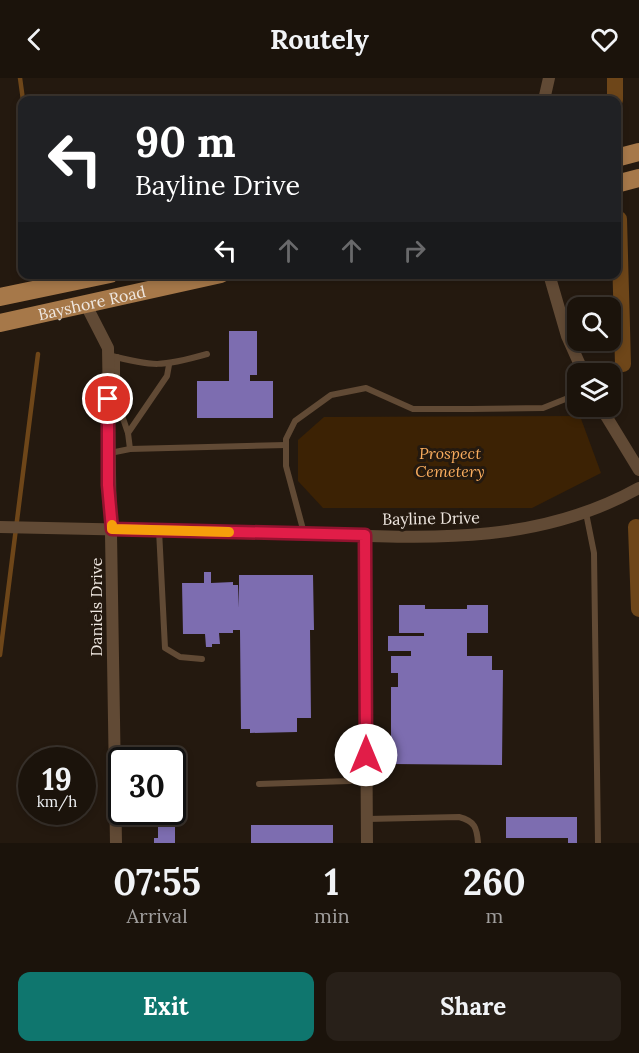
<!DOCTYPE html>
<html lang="en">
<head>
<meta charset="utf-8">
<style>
  body { margin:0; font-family:Lora,serif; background:#282019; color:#f1f3f6; height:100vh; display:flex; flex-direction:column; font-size:22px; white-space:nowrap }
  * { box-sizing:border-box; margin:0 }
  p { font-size:20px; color:#a09e9d }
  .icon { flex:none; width:33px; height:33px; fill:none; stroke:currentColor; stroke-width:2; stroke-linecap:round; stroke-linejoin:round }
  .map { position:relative; height:765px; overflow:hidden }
  .panel { display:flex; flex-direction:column; background:#1b130b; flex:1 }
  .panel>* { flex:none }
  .banner { position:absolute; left:18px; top:18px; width:603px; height:183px; border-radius:12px; box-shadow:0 3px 9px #0003,0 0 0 2px #39322c; background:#202124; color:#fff; overflow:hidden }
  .controls { position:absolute; left:567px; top:219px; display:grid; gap:12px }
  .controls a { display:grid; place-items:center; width:54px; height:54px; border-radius:12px; background:#1b130b; box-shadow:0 3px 9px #0003,0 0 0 2px #39322c; font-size:30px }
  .speed { position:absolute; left:18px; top:669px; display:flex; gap:12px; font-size:30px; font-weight:700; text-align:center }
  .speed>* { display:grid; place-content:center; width:78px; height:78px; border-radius:50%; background:#1b130b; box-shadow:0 3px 9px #0003,0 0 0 2px #39322c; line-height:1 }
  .speed small { font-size:15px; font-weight:400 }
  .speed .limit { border:3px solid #111; border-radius:9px; background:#fff; color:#111 }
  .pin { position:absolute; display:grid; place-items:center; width:51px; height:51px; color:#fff; margin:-26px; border:3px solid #fff; border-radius:50%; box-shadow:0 2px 6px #0007 }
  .me { position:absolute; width:66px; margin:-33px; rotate:0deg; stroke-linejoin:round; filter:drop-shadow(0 0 4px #0008) }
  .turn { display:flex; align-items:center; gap:21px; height:126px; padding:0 18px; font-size:27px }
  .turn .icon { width:78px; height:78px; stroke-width:2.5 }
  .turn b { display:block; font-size:42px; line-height:51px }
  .lanes { display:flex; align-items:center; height:57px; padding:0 18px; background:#0003; justify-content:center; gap:30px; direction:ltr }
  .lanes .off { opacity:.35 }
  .eta { display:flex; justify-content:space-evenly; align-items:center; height:102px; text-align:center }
  .eta b { font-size:36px; font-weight:700; line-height:42px }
  .button { display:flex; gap:12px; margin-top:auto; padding:12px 18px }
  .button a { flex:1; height:69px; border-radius:12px; background:#0f766e; color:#fff; font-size:24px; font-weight:700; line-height:69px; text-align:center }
  .button a+a { background:#282019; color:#f1f3f6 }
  header { display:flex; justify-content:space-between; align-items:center; height:78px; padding:0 18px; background:#1b130b; font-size:27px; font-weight:700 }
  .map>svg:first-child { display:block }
  .green { fill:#3c2204 }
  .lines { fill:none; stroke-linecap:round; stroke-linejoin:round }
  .stream { stroke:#6e4619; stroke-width:4.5 }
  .canal { stroke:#6e4619; stroke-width:16 }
  .building { fill:#7d6db0 }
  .lane { stroke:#614a35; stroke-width:6 }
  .street { stroke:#614a35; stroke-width:12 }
  .primary { stroke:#a67849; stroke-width:18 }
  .route-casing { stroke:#92132f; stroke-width:15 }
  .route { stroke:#e11d48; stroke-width:10 }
  .slow { stroke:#f59e0b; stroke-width:10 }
  .labels { text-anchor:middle; stroke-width:6; stroke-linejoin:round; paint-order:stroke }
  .street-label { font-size:16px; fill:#efe7e0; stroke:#24190f }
  .park-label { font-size:16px; font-style:italic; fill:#faad5e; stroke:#24190f }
</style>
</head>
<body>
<header><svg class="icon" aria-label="back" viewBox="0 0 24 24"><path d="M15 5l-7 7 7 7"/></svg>Routely<svg class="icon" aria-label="heart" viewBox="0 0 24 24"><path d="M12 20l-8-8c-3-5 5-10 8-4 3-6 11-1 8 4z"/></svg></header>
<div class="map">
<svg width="639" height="765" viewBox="0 0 639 765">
  <rect width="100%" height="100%" fill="#24190f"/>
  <!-- green -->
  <path class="green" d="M580,338l21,57 -69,35h-209l-25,-27v-41l26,-23z"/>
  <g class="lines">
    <!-- stream -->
    <g class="stream">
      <path d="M20,0l3,22"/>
      <path d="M0,577l38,-301"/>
    </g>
    <!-- canal -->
    <g class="canal">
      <path d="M615,0v22"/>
      <path d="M619,141l4,145"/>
      <path d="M636,449l3,82"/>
    </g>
  </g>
  <!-- building -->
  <g class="building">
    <path d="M229,253h28v44h-7v6h23v37h-76v-37h32z"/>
    <path d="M204,494h7v11l22,-1v3h5l1,23v-33h74l1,55h-4l1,88h-14v14l-47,1v-4h-9l-1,-99h-7v3h-14l1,11h-8v3h-6l-1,-13h-22l-1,-51h22z"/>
    <path d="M399,527h26v4h42v-4h21v28h-21v23h25v14h11l-1,95 -111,-1v-77h7v-14h-7v-17h20v-5h-23v-15h36v-3h-25z"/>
    <path d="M172,692h5v12h7v11h-7v11h-5z"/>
    <path d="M506,739h71v26h-9v-5h-62z"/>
    <path d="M175,740v25h-21v-5h4v-19z"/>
    <rect x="251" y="747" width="82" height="18"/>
  </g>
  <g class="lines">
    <!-- lane -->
    <g class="lane">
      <path d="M108,277c46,12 53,12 99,-1"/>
      <path d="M117,279v44l11,32"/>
      <path d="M130,371l-2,-16 39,-57 2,-11"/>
      <path d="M110,375l20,-4 156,-4"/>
      <path d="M586,435l8,40 4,290"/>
      <path d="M159,452l6,118 15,9 22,2"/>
      <path d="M304,455l-18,-67v-27l9,-18 36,-26 35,-7 47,21h58l72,-1 35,-14"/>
      <path d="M259,706l90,-3 17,-3"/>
      <path d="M367,741l92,-2c16,4 18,11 19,26"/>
    </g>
    <!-- street -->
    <g class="street">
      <path d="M544,22l5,-22"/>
      <path d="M549,196l18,62 17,38"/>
      <path d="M86,227l22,43 8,495"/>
      <path d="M600,328l39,64"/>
      <path d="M0,449c94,2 188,4 283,6 124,3 243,18 356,-45"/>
      <path d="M365,457l2,308"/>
    </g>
    <!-- primary -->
    <g class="primary">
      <path d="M616,80l23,-6"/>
      <path d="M616,106l23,-6"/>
      <path d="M0,219l110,-23"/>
      <path id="s1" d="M0,245l221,-49"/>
    </g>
  </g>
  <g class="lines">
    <defs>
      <path id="route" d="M108,321v86l4,44 253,6 1,220"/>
    </defs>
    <!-- route casing -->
    <use href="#route" class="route-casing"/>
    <!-- route -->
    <use href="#route" class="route"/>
    <!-- slow -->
    <path class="slow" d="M112,447v4l117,3"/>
  </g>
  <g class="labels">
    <!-- street labels -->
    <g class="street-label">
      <text dy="6" stroke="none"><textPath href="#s1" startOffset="94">Bayshore Road</textPath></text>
      <text transform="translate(431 440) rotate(-1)" y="6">Bayline Drive</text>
      <text transform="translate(96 529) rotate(-90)" y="6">Daniels Drive</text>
    </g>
    <!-- park labels -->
    <g class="park-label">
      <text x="450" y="381">Prospect<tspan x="450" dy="18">Cemetery</tspan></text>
    </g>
  </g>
</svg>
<div class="controls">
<a><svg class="icon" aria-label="search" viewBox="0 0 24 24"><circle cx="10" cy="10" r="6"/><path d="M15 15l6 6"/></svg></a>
<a><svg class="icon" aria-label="layers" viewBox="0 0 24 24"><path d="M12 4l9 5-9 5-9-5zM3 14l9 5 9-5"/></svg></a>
</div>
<div class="speed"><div>19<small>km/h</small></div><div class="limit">30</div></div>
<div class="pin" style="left:108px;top:321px;background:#d93025"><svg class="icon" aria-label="arrive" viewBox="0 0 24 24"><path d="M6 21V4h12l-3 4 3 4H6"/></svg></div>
<svg class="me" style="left:366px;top:677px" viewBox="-20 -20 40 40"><circle r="19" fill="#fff"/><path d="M0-13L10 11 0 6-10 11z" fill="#e11d48"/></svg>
<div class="banner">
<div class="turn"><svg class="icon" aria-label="left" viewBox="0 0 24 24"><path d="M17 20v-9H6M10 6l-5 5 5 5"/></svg><div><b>90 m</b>Bayline Drive</div></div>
<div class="lanes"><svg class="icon" aria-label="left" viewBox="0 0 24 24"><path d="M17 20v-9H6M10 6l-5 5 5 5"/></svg><svg class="icon off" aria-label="ahead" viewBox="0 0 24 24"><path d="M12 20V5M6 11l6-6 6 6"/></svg><svg class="icon off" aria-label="ahead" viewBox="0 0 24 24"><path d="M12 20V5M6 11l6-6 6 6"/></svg><svg class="icon off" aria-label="right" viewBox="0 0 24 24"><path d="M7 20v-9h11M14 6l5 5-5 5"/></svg></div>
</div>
</div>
<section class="panel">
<div class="eta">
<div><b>07:55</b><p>Arrival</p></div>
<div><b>1</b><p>min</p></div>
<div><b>260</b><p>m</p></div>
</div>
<div class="button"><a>Exit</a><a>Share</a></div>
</section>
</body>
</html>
